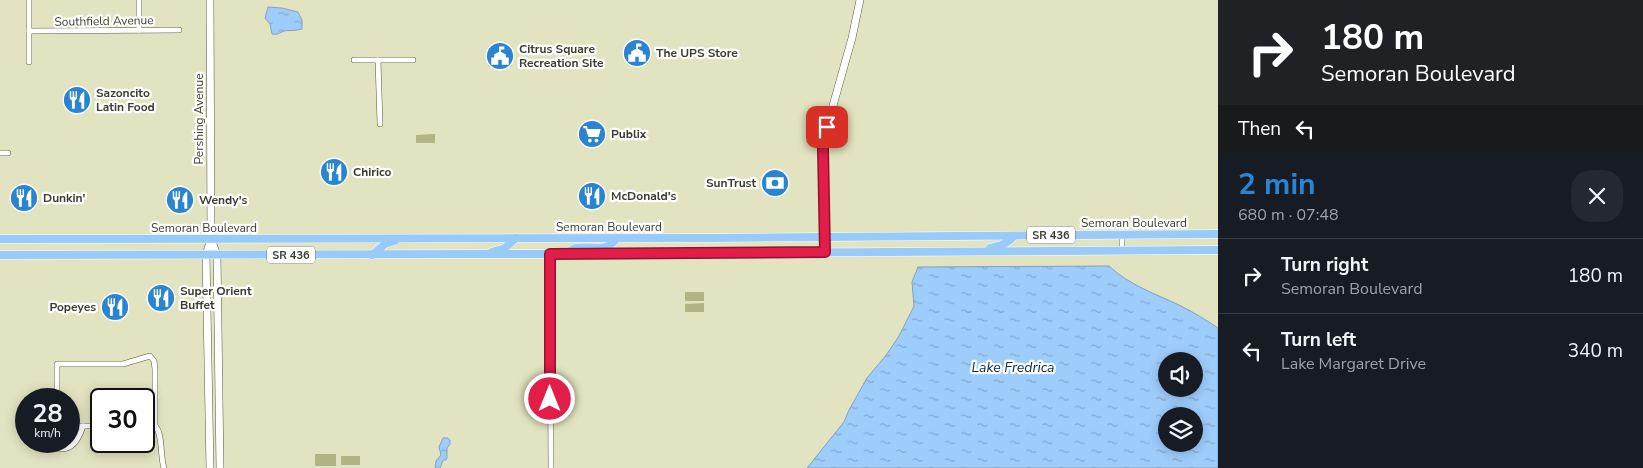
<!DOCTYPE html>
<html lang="en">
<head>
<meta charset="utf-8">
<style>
  body { margin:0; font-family:"Nunito Sans",sans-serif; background:#242831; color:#f1f3f6; height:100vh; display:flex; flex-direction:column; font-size:19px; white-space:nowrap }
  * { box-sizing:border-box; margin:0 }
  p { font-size:16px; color:#9ea1a6 }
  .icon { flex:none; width:28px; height:28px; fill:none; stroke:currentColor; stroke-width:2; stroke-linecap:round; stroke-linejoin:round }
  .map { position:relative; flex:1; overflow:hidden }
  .side { display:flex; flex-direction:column; background:#171b24; width:425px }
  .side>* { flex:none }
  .banner { background:#202124; color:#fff; overflow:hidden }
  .controls { position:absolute; left:1158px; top:352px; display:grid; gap:10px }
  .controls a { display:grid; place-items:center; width:45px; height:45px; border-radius:50%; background:#171b24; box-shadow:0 2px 12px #0003; font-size:25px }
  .speed { position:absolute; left:15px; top:388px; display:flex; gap:10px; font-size:25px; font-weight:700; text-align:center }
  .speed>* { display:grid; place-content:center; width:65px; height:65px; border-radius:50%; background:#171b24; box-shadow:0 2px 12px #0003; line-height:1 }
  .speed small { font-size:12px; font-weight:400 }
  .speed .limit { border:2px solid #111; border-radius:8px; background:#fff; color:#111 }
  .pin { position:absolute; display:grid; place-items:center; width:42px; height:42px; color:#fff; margin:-21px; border-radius:10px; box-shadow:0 2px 8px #0006 }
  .me { position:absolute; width:55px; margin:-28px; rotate:0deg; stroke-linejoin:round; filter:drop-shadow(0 0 4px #0008) }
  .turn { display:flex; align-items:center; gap:18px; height:105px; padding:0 20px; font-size:22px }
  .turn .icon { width:65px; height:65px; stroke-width:2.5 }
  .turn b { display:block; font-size:35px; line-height:42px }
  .then { display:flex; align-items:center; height:48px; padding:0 20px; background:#0003; gap:10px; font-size:19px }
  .round { display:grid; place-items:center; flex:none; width:52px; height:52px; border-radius:20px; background:#242831 }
  .headline { display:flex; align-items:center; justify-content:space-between; height:85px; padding:0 20px }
  h1 { font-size:30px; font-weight:700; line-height:38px; color:#2984d1 }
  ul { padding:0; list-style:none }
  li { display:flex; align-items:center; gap:15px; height:75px; padding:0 20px; border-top:1px solid #363941 }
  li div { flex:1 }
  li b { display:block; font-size:19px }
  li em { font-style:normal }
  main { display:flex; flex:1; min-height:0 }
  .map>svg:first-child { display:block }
  .pitch { fill:#b3b483 }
  .water { fill:url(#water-ripples); stroke:#81a2be; fill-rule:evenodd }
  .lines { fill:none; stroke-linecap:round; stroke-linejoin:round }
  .street-casing { stroke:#595a3b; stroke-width:6 }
  .secondary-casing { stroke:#595a3b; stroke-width:8 }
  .primary-casing { stroke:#fff; stroke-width:9 }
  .street { stroke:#fff; stroke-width:5 }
  .secondary { stroke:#fff; stroke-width:7 }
  .primary { stroke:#98cbfa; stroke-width:8 }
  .route-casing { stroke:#92132f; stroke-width:12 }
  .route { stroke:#e11d48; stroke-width:9 }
  .labels { text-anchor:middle; stroke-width:4.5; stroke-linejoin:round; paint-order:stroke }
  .shield { fill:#fff; stroke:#76776d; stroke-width:1 }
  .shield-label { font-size:11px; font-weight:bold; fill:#3c3d2f }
  .street-label { font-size:12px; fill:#3c3d2f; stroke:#fff }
  .poi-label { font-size:12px; font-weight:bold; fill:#3c3d2f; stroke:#fff; text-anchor:start }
  .water-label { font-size:14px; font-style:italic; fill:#082b49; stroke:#fff }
</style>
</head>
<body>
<main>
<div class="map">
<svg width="1218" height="468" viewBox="0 0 1218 468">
  <defs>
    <pattern id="water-ripples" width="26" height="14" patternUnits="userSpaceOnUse" patternTransform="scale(1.25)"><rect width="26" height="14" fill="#9ecdfc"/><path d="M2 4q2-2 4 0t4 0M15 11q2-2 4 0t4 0" fill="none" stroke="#82a8cc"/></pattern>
  </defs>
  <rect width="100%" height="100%" fill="#e2e3c0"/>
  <!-- pitch -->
  <g class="pitch">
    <path d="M435,134v9h-19v-8z"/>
    <rect x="685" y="292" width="19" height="9"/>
    <path d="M704,303v9h-19v-8z"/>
    <rect x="315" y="454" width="21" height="12"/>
    <rect x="341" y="456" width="19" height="9"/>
  </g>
  <!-- water -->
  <g class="water">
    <path d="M268,7l14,1 16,4 4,8v9c-7,2 -12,1 -18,2 -5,2 -5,4 -12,3l-2,-10 -5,-6z"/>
    <path d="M1109,266c20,19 47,28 72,40 12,6 25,14 37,22v140h-411l37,-46 5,-12 18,-32 20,-24 12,-18 15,-30 -2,-24 6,-15zM1166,361h28v28h-28zM1166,416h28v28h-28z"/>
    <path d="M443,438h5l2,2v4l-3,4v10l-1,2h-3l-3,8h-5l1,-7 5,-6 -2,-8z"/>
  </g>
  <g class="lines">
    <defs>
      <g id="street">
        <path d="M139,30v-30"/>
        <path d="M29,31l150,-1"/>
        <path d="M354,60h59"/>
        <path d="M378,60l2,64"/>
        <path d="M29,62v-62"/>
        <path d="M0,153h8"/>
        <path d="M1122,251v-16"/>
        <path d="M550,254l1,214"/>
        <path d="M57,399v-35h66l27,-8 4,5 1,8v57c8,7 5,31 9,42"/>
        <path d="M69,426h32"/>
        <path d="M144,426h11"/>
        <path d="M31,441l2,3c25,5 40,14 50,-18"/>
      </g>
      <g id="secondary">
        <path d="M211,239l6,16 3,213"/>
        <path d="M825,253l-2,-105 4,-21 25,-89 8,-38"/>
        <path d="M210,468l-4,-213 5,-16 -1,-239"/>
      </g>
      <g id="primary">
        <path d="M0,239l713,-1 505,-4"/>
        <path d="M990,248c10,-2 17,-4 24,-12"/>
        <path d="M492,252l13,-4 11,-10"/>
        <path d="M565,254c4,-2 7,-5 11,-6 16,-3 30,6 41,-10"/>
        <path d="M0,255l537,-1 681,-4"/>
        <path d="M372,255l13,-11 10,-3"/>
      </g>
    </defs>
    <!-- street casing -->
    <use href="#street" class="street-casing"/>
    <!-- secondary casing -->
    <use href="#secondary" class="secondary-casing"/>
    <!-- primary casing -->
    <use href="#primary" class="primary-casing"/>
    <!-- street -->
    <use href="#street" class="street"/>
    <!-- secondary -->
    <use href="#secondary" class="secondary"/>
    <!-- primary -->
    <use href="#primary" class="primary"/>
  </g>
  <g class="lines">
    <defs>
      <path id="route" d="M550,399v-145l275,-2 -2,-104 4,-21"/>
    </defs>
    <!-- route casing -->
    <use href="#route" class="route-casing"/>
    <!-- route -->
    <use href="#route" class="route"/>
  </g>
  <!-- icons -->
  <defs>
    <symbol id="civic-disc" viewBox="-11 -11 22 22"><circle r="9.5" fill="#2984d1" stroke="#fff"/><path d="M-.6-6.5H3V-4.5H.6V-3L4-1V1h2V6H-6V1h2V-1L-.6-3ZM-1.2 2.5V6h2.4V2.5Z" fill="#fff"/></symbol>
    <symbol id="restaurant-disc" viewBox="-11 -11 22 22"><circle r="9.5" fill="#2984d1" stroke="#fff"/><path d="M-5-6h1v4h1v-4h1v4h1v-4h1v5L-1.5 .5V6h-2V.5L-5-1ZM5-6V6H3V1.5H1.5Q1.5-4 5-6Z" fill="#fff"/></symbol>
    <symbol id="supermarket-disc" viewBox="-11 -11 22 22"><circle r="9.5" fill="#2984d1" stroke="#fff"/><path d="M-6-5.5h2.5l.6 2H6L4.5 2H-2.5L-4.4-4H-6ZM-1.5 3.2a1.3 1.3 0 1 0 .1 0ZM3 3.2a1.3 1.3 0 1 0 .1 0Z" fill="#fff"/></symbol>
    <symbol id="bank-disc" viewBox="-11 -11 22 22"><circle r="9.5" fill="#2984d1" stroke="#fff"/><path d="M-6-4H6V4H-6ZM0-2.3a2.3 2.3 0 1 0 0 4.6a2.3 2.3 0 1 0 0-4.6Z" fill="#fff"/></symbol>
  </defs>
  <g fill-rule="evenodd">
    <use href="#civic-disc" x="621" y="37" width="32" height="32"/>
    <use href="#civic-disc" x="484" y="40" width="32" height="32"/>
    <use href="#restaurant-disc" x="61" y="84" width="32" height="32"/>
    <use href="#supermarket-disc" x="576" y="118" width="32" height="32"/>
    <use href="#restaurant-disc" x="318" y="156" width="32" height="32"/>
    <use href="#bank-disc" x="759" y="167" width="32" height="32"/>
    <use href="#restaurant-disc" x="576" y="180" width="32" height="32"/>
    <use href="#restaurant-disc" x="8" y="182" width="32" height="32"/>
    <use href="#restaurant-disc" x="164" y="184" width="32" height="32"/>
    <use href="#restaurant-disc" x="145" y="282" width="32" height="32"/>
    <use href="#restaurant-disc" x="99" y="291" width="32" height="32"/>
  </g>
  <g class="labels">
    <!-- shield labels -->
    <g class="shield">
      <rect x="1027" y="226.5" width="48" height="17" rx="4"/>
      <rect x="267" y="246.5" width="48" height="17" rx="4"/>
    </g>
    <g class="shield-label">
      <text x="1051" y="239">SR 436</text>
      <text x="291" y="259">SR 436</text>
    </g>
    <!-- street labels -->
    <g class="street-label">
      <text transform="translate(104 21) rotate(-1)" y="4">Southfield Avenue</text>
      <text transform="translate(199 119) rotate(-90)" y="4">Pershing Avenue</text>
      <text x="1134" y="227">Semoran Boulevard</text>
      <text x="609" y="231">Semoran Boulevard</text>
      <text x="204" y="232">Semoran Boulevard</text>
    </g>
    <!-- poi labels -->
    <g class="poi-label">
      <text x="519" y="53">Citrus Square<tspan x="519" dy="14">Recreation Site</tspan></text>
      <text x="656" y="57">The UPS Store</text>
      <text x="96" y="97">Sazoncito<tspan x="96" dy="14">Latin Food</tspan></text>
      <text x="611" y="138">Publix</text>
      <text x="353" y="176">Chirico</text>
      <text x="756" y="187" text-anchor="end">SunTrust</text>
      <text x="611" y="200">McDonald's</text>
      <text x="43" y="202">Dunkin'</text>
      <text x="199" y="204">Wendy's</text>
      <text x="180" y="295">Super Orient<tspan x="180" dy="14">Buffet</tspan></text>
      <text x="96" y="311" text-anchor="end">Popeyes</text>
    </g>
    <!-- water labels -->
    <g class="water-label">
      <text x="1013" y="372">Lake Fredrica</text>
    </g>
  </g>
</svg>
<div class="controls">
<a><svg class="icon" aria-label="sound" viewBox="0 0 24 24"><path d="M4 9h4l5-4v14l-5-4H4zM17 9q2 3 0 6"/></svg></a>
<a><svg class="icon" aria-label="layers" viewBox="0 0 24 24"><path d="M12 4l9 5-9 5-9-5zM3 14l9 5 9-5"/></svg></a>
</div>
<div class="speed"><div>28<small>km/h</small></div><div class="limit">30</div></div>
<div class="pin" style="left:827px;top:127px;background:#d93025"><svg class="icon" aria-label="arrive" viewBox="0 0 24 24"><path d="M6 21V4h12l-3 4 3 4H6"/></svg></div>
<svg class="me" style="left:550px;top:399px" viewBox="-20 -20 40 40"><circle r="17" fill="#e11d48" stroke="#fff" stroke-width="3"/><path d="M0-11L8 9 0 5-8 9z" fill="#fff"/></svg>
</div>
<section class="side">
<div class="banner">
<div class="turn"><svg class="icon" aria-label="right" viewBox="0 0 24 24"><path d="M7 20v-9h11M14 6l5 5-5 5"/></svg><div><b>180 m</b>Semoran Boulevard</div></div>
<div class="then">Then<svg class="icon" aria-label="left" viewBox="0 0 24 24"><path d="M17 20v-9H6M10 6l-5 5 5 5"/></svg></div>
</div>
<div class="headline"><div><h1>2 min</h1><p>680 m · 07:48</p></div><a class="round"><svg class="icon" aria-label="close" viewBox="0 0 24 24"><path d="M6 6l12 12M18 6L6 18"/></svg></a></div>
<ul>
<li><svg class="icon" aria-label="right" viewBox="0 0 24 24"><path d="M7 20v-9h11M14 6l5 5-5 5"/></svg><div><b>Turn right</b><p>Semoran Boulevard</p></div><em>180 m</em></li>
<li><svg class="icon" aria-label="left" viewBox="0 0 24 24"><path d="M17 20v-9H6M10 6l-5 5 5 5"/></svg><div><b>Turn left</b><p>Lake Margaret Drive</p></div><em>340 m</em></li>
</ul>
</section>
</main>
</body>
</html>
